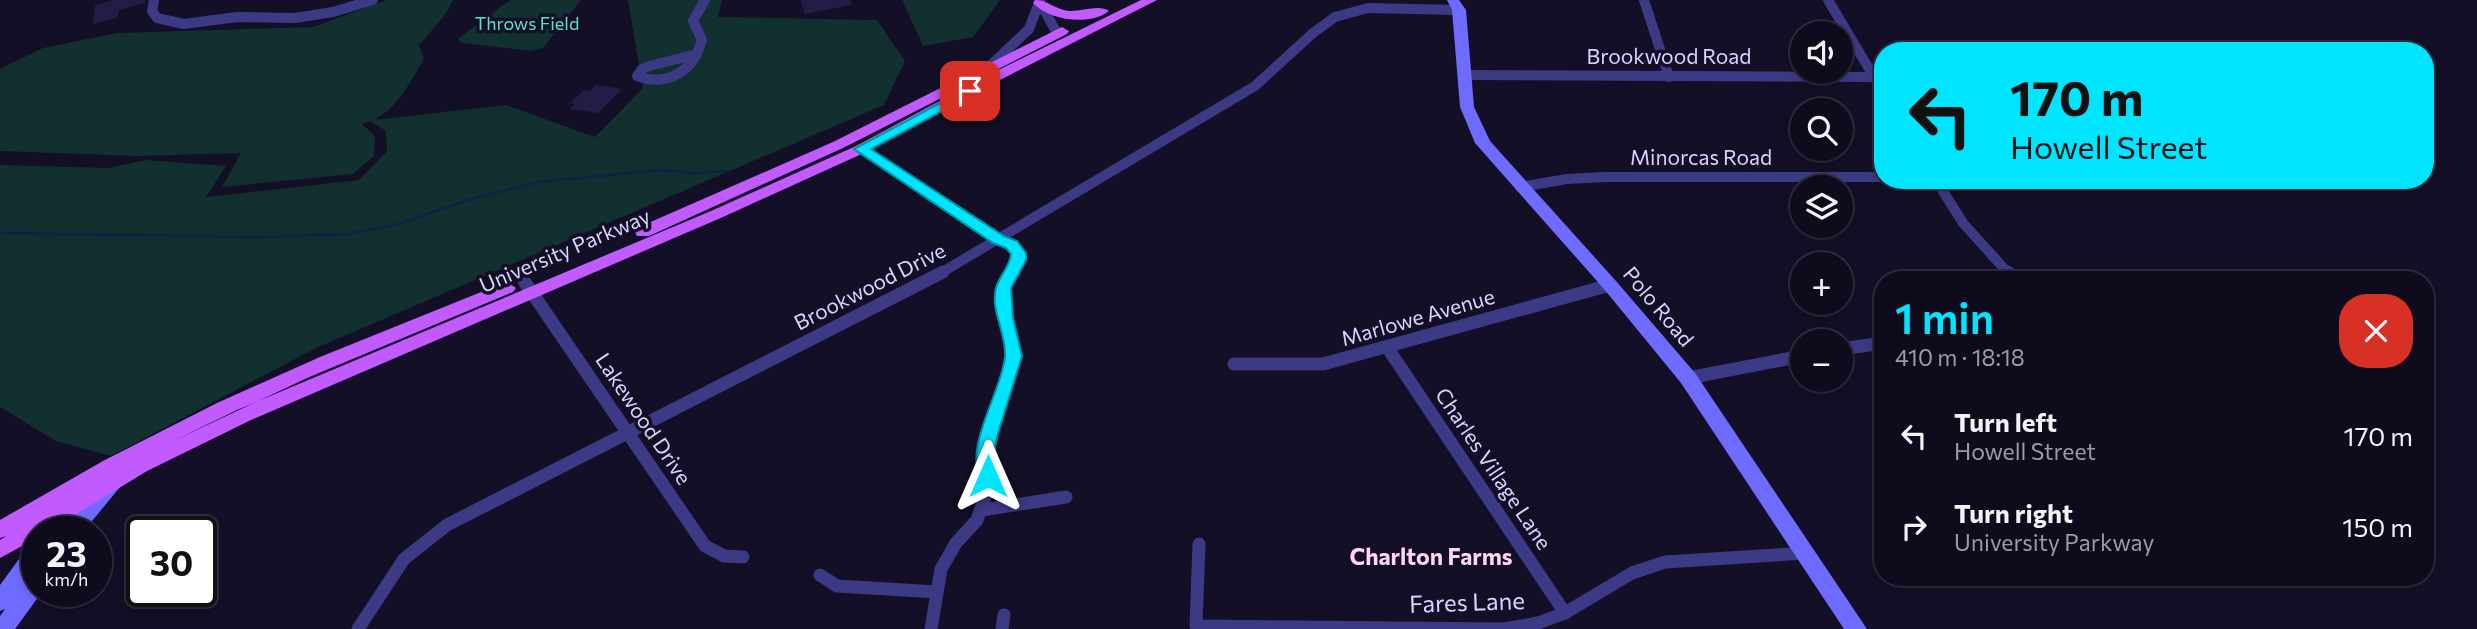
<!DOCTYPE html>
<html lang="en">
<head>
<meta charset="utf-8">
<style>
  body { margin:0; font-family:Commissioner,sans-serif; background:#1c1929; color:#f1f3f6; height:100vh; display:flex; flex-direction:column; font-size:26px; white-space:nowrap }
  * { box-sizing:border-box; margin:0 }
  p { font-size:23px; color:#9b9ba3 }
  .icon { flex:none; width:38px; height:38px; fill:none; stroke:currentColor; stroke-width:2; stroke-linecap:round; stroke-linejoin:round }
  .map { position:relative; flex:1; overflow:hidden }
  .side { position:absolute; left:1874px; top:271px; width:560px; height:315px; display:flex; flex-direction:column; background:#0e0b1c; border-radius:28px; box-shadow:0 4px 10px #0003,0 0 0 2px #2e2b3b }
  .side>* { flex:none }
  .top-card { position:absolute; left:1874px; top:42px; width:560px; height:147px; border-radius:28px; box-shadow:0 4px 10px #0003,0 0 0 2px #2e2b3b; background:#00e5ff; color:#111; overflow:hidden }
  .tools { position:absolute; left:1790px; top:21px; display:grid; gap:14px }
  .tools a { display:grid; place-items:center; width:63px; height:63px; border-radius:50%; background:#0e0b1c; box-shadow:0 4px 10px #0003,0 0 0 2px #2e2b3b; font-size:35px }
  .speed { position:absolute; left:21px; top:516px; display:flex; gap:14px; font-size:35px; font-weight:700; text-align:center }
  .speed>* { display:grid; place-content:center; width:91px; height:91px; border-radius:50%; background:#0e0b1c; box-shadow:0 4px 10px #0003,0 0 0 2px #2e2b3b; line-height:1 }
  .speed small { font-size:18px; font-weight:400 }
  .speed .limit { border:4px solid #111; border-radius:10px; background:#fff; color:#111 }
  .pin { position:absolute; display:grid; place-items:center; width:60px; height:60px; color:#fff; margin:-30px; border-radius:14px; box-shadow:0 4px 10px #0006 }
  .me { position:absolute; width:77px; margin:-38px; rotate:0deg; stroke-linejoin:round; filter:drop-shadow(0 0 5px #0008) }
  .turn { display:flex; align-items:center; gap:24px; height:147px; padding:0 21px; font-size:32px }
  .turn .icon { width:91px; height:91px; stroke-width:2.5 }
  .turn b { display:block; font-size:49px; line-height:60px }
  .round { display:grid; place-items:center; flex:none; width:74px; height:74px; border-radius:28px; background:#1c1929 }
  .summary { display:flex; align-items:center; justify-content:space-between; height:119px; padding:0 21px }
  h1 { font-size:42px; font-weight:600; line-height:52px; color:#00e5ff }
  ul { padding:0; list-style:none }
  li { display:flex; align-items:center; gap:21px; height:91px; padding:0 21px }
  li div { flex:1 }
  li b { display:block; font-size:26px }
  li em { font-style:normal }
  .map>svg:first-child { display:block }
  .green { fill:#12302f }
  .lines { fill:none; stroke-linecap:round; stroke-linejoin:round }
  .stream { stroke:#0c2248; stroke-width:2.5 }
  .building { fill:#241b47 }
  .street-far1 { stroke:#3d3a85; stroke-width:10 }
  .street { stroke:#3d3a85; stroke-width:13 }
  .secondary { fill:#6f6bff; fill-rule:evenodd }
  .primary { fill:#c25bff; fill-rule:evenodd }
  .route { fill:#00e5ff; stroke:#0095a6; stroke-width:2 }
  .labels { text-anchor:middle; stroke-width:7; stroke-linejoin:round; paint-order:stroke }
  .far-park-label { font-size:18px; fill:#5fe0c0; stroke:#130f26 }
  .street-label { font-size:21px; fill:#d9d4ff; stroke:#130f26 }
  .neighbourhood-label { font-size:23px; font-weight:bold; fill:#ffd6f0; stroke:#130f26 }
  .near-street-label { font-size:24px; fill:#d9d4ff; stroke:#130f26 }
</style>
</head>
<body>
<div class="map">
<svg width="2477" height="629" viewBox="0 0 2477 629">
  <rect width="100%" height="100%" fill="#130f26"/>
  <!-- green -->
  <g class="green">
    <path d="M387,0h66l-8,15 -26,30 5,13c-13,24 -27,50 -50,62l132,-15 89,32 48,-49 -15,-88h94l-4,17 159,3 28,41 -21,44 -568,243 -205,108 -55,-15 -56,-34v-242l108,3 38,-8 80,6 -20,31 153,-17 28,-29 -1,-20 -16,-10 -8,3 13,12 -1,20 -21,18 -131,13 19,-34 -103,3 -138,-5v-82l43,-21 74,-15 196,-6z"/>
    <path d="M510,0h71l-38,48 -12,3 -69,-8 -4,-4z"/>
    <path d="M902,0h98l-27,37 -50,9z"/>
  </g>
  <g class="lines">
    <!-- stream -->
    <path class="stream" d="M0,233l259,4 89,-3 51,-10 75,-26 64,-16 122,-12 34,3 32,-2"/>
  </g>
  <!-- building -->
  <g class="building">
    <path d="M111,0h34v3l-26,7 -2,8 -24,6 2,-18z"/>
    <path d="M800,0h51v5l-46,9z"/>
    <path d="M596,85l26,4 -24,24 -28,-4 5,-5 -5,-1 14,-13 5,1z"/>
  </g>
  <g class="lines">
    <!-- street-far1 -->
    <g class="street-far1">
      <path d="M154,0l-2,11 5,7 27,6 53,-7 58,1 38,-6 40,-12"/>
      <path d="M1644,0l25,77"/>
      <path d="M1828,0l55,92"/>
      <path d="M1040,3l17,30"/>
      <path d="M697,54c-13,23 -36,31 -60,22l5,-7 7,-3z"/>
      <path d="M697,54l5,-14 -9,-19 12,-21"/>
      <path d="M990,66l39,-37 11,-29"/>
      <path d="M1464,75l410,2"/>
      <path d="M861,149l138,91 13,4 7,13 -9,17"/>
      <path d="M1936,180l27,43 46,51"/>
      <path d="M1520,187l47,-8 38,-2h278"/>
      <path d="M939,274l316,-188 58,-53 22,-16 33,-9 91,2"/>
    </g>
    <!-- street -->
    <g class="street">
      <path d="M2008,272l7,8"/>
      <path d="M524,281l181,265 19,10 19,1"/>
      <path d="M1387,347l178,266"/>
      <path d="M1841,349l42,-6"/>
      <path d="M1234,364h89l287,-79"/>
      <path d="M1688,378l114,-22"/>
      <path d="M982,510l84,-13"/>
      <path d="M1199,544l-3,82 308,3 34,-6 27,-10 67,-40 33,-11 141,-9"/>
      <path d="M820,575l17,11 100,6"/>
      <path d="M358,629l46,-70 43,-34 496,-253"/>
      <path d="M931,629l10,-60 15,-26 21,-23 10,-29v-44l27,-91 -9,-38 -2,-30 8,-16"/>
      <path d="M1002,629l2,-14"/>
    </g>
    <!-- secondary -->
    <g class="secondary">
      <path d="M1447,0h12l7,10 8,97 16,34 126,140 79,92 172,256h-23l-163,-246 -77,-94 -129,-146 -15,-36 -8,-97z"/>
      <path d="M110,479l7,3 3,5 -37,45h-22l42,-50z"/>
      <path d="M37,542v25l-5,7 5,-2v20h5l-27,37h-15v-13l5,-7 -5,2v-26l30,-41z"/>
    </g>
    <!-- primary -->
    <g class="primary">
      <path d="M1035,0c13,0 21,10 34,11 12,1 30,-7 40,0 -19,15 -59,10 -76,-8z"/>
      <path d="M1141,0h16l-161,82 -130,70 -143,65 -472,203 -104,51 -100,61h-10v6l-37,20v-18l6,-4 -6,2v-18l103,-59 114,-58 103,-46 181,-73 6,-2 9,6 -3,4 -206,86 -136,64 66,-32 474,-199 145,-65 130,-70z"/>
      <path d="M1062,27l7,4 -2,3 -224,114 -194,88h-12l-2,-4 2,-4 196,-86z"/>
    </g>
  </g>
  <!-- route -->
  <path class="route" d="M970,87l4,1v6l-103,55 133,87 13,5 9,12v7l-15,28 2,30 9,38 -24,77 -3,14 2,29 -3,5h-13c-18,-34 21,-90 24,-124 2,-23 -15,-46 -9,-69 3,-12 14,-21 15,-34l-5,-6 -13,-5 -139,-94z"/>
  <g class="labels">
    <!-- far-park labels -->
    <g class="far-park-label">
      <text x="527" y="30">Throws Field</text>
    </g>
    <!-- street labels -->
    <g class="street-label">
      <text x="1669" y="64">Brookwood Road</text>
      <text x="1701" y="165">Minorcas Road</text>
      <text transform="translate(565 251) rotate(-23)" y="7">University Parkway</text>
      <text transform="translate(870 287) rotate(-27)" y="7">Brookwood Drive</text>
      <text transform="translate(1658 307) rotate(50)" y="7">Polo Road</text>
      <text transform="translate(1418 318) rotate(-16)" y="7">Marlowe Avenue</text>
      <text transform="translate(643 419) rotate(56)" y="7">Lakewood Drive</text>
      <text transform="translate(1493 469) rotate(56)" y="7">Charles Village Lane</text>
    </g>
    <!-- neighbourhood labels -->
    <g class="neighbourhood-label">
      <text x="1431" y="565">Charlton Farms</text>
    </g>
    <!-- near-street labels -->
    <g class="near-street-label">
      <text transform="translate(1467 603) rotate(-2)" y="8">Fares Lane</text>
    </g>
  </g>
</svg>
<div class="tools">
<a><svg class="icon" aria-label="sound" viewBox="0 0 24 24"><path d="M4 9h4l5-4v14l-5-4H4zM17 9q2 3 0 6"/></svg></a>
<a><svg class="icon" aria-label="search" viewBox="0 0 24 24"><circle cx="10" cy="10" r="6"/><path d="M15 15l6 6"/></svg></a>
<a><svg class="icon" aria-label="layers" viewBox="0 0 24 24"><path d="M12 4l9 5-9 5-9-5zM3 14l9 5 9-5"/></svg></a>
<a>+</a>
<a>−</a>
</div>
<div class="speed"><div>23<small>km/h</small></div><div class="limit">30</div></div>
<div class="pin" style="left:970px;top:91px;background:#d93025"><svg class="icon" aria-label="arrive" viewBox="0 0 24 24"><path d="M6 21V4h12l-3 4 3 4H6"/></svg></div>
<svg class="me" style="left:988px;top:476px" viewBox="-20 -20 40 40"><path d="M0-17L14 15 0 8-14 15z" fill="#00e5ff" stroke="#fff" stroke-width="4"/></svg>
<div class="top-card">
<div class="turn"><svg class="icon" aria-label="left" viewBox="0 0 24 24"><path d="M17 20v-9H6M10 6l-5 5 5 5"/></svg><div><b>170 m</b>Howell Street</div></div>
</div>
<section class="side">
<div class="summary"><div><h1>1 min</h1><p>410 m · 18:18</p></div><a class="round" style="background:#d93025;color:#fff"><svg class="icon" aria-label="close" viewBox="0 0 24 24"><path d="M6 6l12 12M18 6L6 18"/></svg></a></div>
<ul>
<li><svg class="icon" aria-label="left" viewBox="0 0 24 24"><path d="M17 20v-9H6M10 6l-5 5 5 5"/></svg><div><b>Turn left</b><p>Howell Street</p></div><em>170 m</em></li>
<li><svg class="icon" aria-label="right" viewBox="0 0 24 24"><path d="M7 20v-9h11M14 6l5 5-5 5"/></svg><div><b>Turn right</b><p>University Parkway</p></div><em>150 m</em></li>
</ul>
</section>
</div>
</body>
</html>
